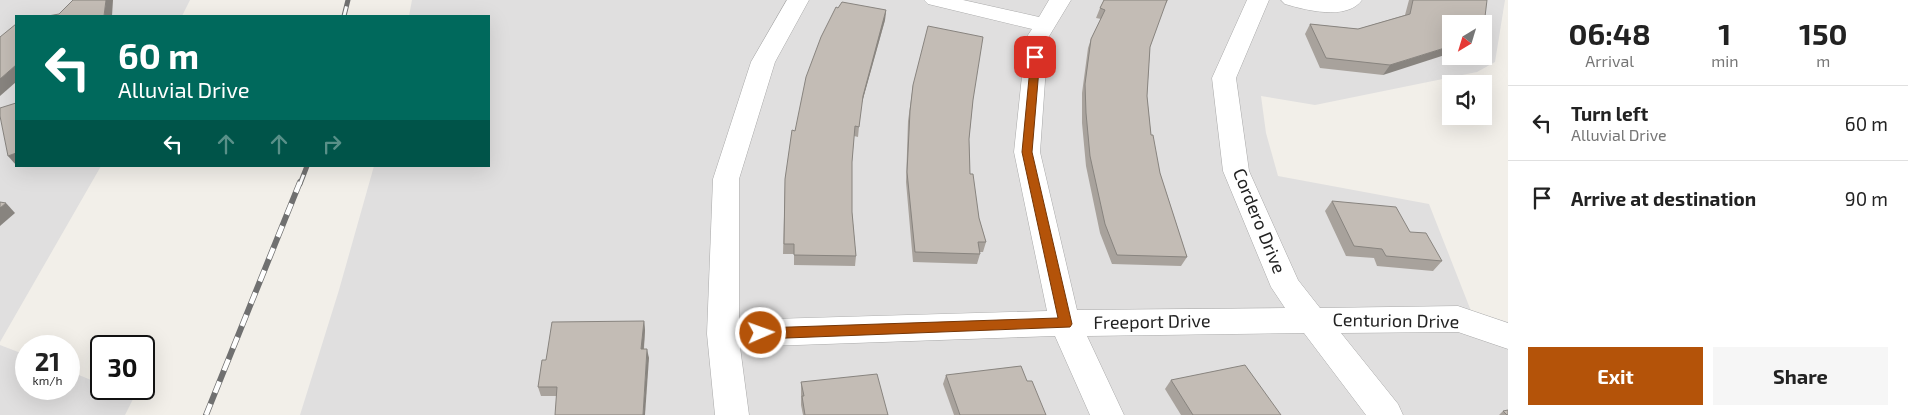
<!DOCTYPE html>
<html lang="en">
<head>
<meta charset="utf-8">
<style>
  body { margin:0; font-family:"Exo 2",sans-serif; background:#f6f6f6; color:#222; height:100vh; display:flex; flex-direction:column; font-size:19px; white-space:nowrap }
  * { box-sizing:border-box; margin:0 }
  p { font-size:16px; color:#767676 }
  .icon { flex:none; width:28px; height:28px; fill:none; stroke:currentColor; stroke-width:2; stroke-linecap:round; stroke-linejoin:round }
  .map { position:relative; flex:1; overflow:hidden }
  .sheet { display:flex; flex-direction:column; background:#fff; width:400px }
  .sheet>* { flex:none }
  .hud { position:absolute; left:15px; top:15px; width:475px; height:152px; border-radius:0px; box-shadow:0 5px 20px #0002; background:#00695c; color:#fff; overflow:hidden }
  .needle { width:32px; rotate:218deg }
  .fabs { position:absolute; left:1442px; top:15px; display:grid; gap:10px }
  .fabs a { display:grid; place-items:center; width:50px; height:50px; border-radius:0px; background:#fff; box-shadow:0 5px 20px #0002; font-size:25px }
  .speed { position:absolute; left:15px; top:335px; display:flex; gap:10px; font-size:25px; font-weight:700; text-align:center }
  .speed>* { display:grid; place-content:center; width:65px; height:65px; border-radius:50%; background:#fff; box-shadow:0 5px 20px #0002; line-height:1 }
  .speed small { font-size:12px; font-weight:400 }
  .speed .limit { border:2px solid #111; border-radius:8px; background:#fff; color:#111 }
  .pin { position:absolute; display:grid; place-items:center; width:42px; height:42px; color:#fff; margin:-21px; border-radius:10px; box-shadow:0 2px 8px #0006 }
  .me { position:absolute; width:55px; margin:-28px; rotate:88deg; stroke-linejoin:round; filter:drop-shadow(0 0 4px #0008) }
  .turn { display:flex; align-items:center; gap:18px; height:105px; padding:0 20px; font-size:22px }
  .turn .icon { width:65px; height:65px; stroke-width:2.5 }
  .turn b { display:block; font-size:35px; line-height:42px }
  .lanes { display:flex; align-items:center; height:48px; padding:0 20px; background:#0003; justify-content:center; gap:25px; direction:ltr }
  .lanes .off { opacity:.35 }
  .eta { display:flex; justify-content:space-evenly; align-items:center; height:85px; text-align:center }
  .eta b { font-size:30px; font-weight:700; line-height:35px }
  .button { display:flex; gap:10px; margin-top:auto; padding:10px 20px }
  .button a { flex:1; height:58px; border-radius:0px; background:#b45309; color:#fff; font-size:20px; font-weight:700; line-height:58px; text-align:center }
  .button a+a { background:#f6f6f6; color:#222 }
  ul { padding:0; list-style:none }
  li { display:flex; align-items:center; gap:15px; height:75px; padding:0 20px; border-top:1px solid #e0e0e0 }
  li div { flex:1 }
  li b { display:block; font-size:19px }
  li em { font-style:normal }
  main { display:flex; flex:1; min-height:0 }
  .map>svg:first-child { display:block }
  .residential { fill:#e0dfdf; fill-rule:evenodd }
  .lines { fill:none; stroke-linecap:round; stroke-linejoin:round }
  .minor-casing { stroke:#a9a9a9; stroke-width:1 }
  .minor { fill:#fff; fill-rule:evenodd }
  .rail-far1-casing { stroke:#707070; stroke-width:5 }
  .rail-casing { stroke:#707070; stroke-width:6 }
  .rail-far1 { stroke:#fff; stroke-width:3; stroke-dasharray:10; stroke-linecap:butt }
  .rail { stroke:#fff; stroke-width:4.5; stroke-dasharray:12; stroke-linecap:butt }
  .wall { fill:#a8a29c }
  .shaded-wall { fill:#88847f }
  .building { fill:#c3bcb5; stroke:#88847f }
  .route { fill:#b45309; stroke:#753606 }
  .labels { text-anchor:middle; stroke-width:5; stroke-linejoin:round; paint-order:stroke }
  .street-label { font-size:18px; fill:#222; stroke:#fff }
</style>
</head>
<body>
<main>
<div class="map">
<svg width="1508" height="415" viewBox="0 0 1508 415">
  <rect width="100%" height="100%" fill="#f2efe9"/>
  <!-- residential -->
  <g class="residential">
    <path d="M0,0h190l-8,16h-166v150h85l-101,176z"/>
    <path d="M412,0h1093l-10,62 -18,10 -162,33 -54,-9 5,37 12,43 151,28 42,107 37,11v93h-1208l39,-125 35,-124h115v-150h-80zM1451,24h33v32h-33z"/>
    <path d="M0,345l26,10v34h43v-18l32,13v5h13l20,8 -9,18h-125z"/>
  </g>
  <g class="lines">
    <defs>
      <g id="minor">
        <path d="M787,0h22l-34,62 -36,117v141l308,-9 -33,-159 12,-114 6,-9 -104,-25 -4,-4h39l76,17 10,-17h22l-23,38 -8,114 37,158 208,-2 -14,-21 -48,-116 -11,-93 35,-78h22l-33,78 13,93 49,109 22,28 138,-2 50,17v26l-50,-17 -117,1 57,71 5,11h-37l-62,-82 -217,3 37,79h-34l-35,-79 -315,11 9,68h-34l-8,-81 6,-155 38,-117z"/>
        <path d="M1281,0h81c-15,21 -57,10 -77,4z"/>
      </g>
    </defs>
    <!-- minor casing -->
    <use href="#minor" class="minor-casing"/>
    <!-- minor -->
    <use href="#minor" class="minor"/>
    <defs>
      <g id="rail-far1">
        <path d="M344,16l4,-16"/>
        <path d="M300,184l7,-18"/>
      </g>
      <path id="rail" d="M206,415l94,-233"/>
    </defs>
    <!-- rail-far1 casing -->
    <use href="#rail-far1" class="rail-far1-casing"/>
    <!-- rail casing -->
    <use href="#rail" class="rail-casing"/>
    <!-- rail-far1 -->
    <use href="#rail-far1" class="rail-far1"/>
    <!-- rail -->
    <use href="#rail" class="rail"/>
  </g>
  <!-- wall -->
  <g class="wall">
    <path d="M1104,0h64l-5,9 -13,38 -3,49 4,39 9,38 27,84 -6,9 -69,-2 -12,-31 -14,-67 -4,-43v-30l6,-45 3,-9 10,-20 -5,-1 4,-10z"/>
    <path d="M1409,0h78l-104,75 -63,-7 -15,-34 5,-10 48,5 47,-14z"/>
    <path d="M838,8l48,2 -1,10 -24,86 -3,31 -4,-1 -2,26v50l4,44 -1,10 -61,-1v-11h-11l2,-75 10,-48z"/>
    <path d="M913,85l60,15 -4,39 1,35 9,44 7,24 -3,10h-3v2l-3,10 -64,-2 -7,-80 2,-61z"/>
    <path d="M1332,201l78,31 32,29 -9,10 -56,-5 -3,-8 -28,-2 -21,-45z"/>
    <path d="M644,321l1,9 -1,19 5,9 -92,38h-16l-3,-9 8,-27z"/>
    <path d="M946,375l81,6 19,34h-92l-11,-31z"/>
    <path d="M1171,380l110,35h-100l-16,-26z"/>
    <path d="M801,382l87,33h-85l-2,-10z"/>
    <path d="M1503,411l5,4h-9z"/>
  </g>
  <!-- shaded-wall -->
  <g class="shaded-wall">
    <path d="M106,0h7l-1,16h-8z"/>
    <path d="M886,10l-1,10 -24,86 2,-10z"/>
    <path d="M1451,46v7l-68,22 7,-10z"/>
    <path d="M16,65v17l-16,14v-17z"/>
    <path d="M16,153v12l-8,-9z"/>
    <path d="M6,203l9,10 -15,13v-18z"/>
    <path d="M644,321l1,9 -2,28 -2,-9z"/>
    <path d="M647,349l2,9 -4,57h-2z"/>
  </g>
  <!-- building -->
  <g class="building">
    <path d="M73,0h33l-2,16h-56l11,-2z"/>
    <path d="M1104,0h63l-17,47 -3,49 4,39h2l7,38 27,84 -70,-2 -12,-31 -15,-68 -4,-43 -1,-29 6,-45 14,-29 -5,-2z"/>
    <path d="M1413,0h74l-3,25v-1h-33v22l-61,19 -64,-7 -16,-34 48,5 52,-15z"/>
    <path d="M842,2l44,8 -23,86 -4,31 -4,-1 -3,36v50l4,44 -62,-1v-11h-10l1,-65 7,-49 3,1 11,-54 15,-40 15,-30 2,1z"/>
    <path d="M16,24v41l-16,14v-42z"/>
    <path d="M928,26l55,11 -10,63 -4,39 1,35h3l6,44 7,24h-8l2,12 -65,-2 -8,-80 3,-61 3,-26z"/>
    <path d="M16,103v50l-8,3 -8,-40v-8z"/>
    <path d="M1332,201l64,6 14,25 16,1 16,28 -56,-5 -4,-7 -28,-3z"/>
    <path d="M0,202l6,1 -6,5z"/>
    <path d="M644,321l-3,28h6l-4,66h-88l2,-28h-19l4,-27h4l6,-38z"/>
    <path d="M1245,365l36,50h-88l-22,-35z"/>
    <path d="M1021,366l6,15h5l14,34h-86l-14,-40z"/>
    <path d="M877,374l11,41h-83l-3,-19h2l-3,-14z"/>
    <path d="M1508,410v5h-1l-4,-4z"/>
  </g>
  <!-- route -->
  <path class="route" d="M1035,54l5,3 -8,95 40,172 -2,3 -309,12 -5,-2 -2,-4 2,-4 5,-1 297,-10 -36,-166 9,-95z"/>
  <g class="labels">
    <!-- street labels -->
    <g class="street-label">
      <text transform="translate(1259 221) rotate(68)" y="6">Cordero Drive</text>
      <text transform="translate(1396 321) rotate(1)" y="6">Centurion Drive</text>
      <text transform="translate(1152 322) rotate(-1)" y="6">Freeport Drive</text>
    </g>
  </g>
</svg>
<div class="fabs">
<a><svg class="needle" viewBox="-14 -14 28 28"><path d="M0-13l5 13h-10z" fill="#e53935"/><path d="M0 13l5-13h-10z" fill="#767676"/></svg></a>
<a><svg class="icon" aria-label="sound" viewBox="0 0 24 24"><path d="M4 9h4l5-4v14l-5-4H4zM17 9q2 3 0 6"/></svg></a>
</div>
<div class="speed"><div>21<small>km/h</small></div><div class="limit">30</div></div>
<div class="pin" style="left:1035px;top:57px;background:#d93025"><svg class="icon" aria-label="arrive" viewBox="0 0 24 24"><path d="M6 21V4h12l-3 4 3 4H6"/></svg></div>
<svg class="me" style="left:761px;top:333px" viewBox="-20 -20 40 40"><circle r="17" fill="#b45309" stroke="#fff" stroke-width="3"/><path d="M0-11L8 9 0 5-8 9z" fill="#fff"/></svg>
<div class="hud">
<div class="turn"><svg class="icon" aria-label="left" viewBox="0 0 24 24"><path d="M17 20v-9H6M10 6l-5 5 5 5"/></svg><div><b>60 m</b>Alluvial Drive</div></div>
<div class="lanes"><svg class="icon" aria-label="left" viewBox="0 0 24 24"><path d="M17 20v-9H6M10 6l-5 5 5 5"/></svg><svg class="icon off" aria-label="ahead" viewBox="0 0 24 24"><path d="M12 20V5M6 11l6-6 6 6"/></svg><svg class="icon off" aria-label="ahead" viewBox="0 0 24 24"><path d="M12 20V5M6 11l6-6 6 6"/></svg><svg class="icon off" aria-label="right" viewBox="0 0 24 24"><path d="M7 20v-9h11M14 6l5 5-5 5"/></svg></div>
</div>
</div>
<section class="sheet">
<div class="eta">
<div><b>06:48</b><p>Arrival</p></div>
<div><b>1</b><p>min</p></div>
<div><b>150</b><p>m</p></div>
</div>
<ul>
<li><svg class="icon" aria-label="left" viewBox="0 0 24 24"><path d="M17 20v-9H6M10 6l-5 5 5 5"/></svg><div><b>Turn left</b><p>Alluvial Drive</p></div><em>60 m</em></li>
<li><svg class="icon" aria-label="arrive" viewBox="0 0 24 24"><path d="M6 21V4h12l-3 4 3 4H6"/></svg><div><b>Arrive at destination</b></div><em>90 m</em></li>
</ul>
<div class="button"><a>Exit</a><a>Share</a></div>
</section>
</main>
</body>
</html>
